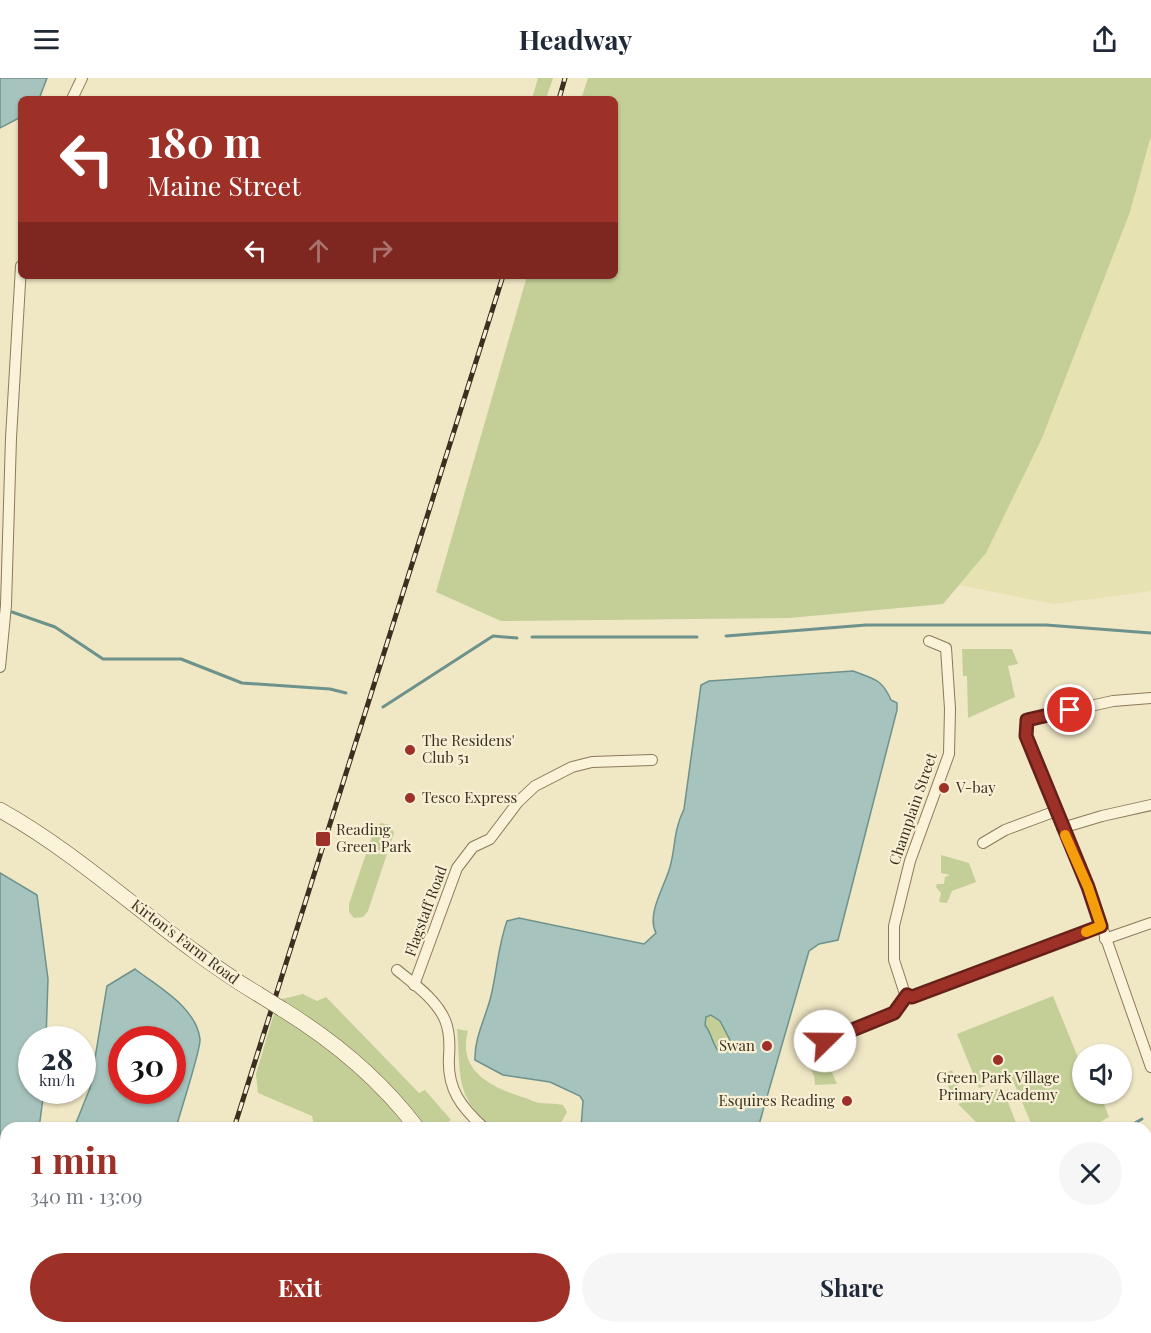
<!DOCTYPE html>
<html lang="en">
<head>
<meta charset="utf-8">
<style>
  body { margin:0; font-family:"Playfair Display",serif; background:#f6f6f7; color:#1f2937; height:100vh; display:flex; flex-direction:column; font-size:22px; white-space:nowrap }
  * { box-sizing:border-box; margin:0 }
  p { font-size:20px; color:#747a83 }
  .icon { flex:none; width:33px; height:33px; fill:none; stroke:currentColor; stroke-width:2; stroke-linecap:round; stroke-linejoin:round }
  .map { position:relative; flex:1; overflow:hidden }
  .details { position:absolute; left:0px; top:1044px; width:1152px; height:212px; display:flex; flex-direction:column; background:#fff; border-radius:18px 18px 0 0; box-shadow:0 2px 4px #0004 }
  .details>* { flex:none }
  .top-card { position:absolute; left:18px; top:18px; width:600px; height:183px; border-radius:9px; box-shadow:0 2px 4px #0004; background:#9d3128; color:#fff; overflow:hidden }
  .controls { position:absolute; left:1072px; top:966px; display:grid; gap:12px }
  .controls a { display:grid; place-items:center; width:60px; height:60px; border-radius:50%; background:#fff; box-shadow:0 2px 4px #0004; font-size:30px }
  .speed { position:absolute; left:18px; top:948px; display:flex; gap:12px; font-size:30px; font-weight:700; text-align:center }
  .speed>* { display:grid; place-content:center; width:78px; height:78px; border-radius:50%; background:#fff; box-shadow:0 2px 4px #0004; line-height:1 }
  .speed small { font-size:15px; font-weight:400 }
  .speed .limit { border:9px solid #d22; background:#fff; color:#111 }
  .pin { position:absolute; display:grid; place-items:center; width:51px; height:51px; color:#fff; margin:-26px; border:3px solid #fff; border-radius:50%; box-shadow:0 2px 6px #0007 }
  .me { position:absolute; width:66px; margin:-33px; rotate:68deg; stroke-linejoin:round; filter:drop-shadow(0 0 4px #0008) }
  .turn { display:flex; align-items:center; gap:21px; height:126px; padding:0 30px; font-size:27px }
  .turn .icon { width:78px; height:78px; stroke-width:2.5 }
  .turn b { display:block; font-size:42px; line-height:51px }
  .lanes { display:flex; align-items:center; height:57px; padding:0 30px; background:#0003; justify-content:center; gap:30px; direction:ltr }
  .lanes .off { opacity:.35 }
  .round { display:grid; place-items:center; flex:none; width:63px; height:63px; border-radius:32px; background:#f6f6f7 }
  .head { display:flex; align-items:center; justify-content:space-between; height:102px; padding:0 30px }
  h1 { font-size:36px; font-weight:700; line-height:45px; color:#9d3128 }
  .action { display:flex; gap:12px; margin-top:auto; padding:12px 30px }
  .action a { flex:1; height:69px; border-radius:36px; background:#9d3128; color:#fff; font-size:24px; font-weight:700; line-height:69px; text-align:center }
  .action a+a { background:#f6f6f7; color:#1f2937 }
  header { display:flex; justify-content:space-between; align-items:center; height:78px; padding:0 30px; background:#fff; font-size:27px; font-weight:700 }
  .map>svg:first-child { display:block }
  .farmland { fill:#e6e2b2 }
  .green { fill:#c4cf98 }
  .water { fill:#a7c3bd; stroke:#6d928c; stroke-width:1.5; fill-rule:evenodd }
  .lines { fill:none; stroke-linecap:round; stroke-linejoin:round }
  .stream { stroke:#6d928c; stroke-width:3 }
  .street-casing { stroke:#8c795a; stroke-width:12 }
  .secondary-casing { stroke:#6e5a3d; stroke-width:16 }
  .street { stroke:#faf3d9; stroke-width:10 }
  .secondary { stroke:#faf3d9; stroke-width:15 }
  .rail-casing { stroke:#3b2f1f; stroke-width:5 }
  .rail { stroke:#f7f0d5; stroke-width:3; stroke-dasharray:9; stroke-linecap:butt }
  .secondary-bridge-casing { stroke:#6e5a3d; stroke-width:16; stroke-linecap:butt }
  .secondary-bridge { stroke:#faf3d9; stroke-width:15 }
  .route-casing { stroke:#66201a; stroke-width:15 }
  .route { stroke:#9d3128; stroke-width:10 }
  .slow { stroke:#f59e0b; stroke-width:10 }
  .poi-dot { fill:#9d3128; stroke:#f7f0d5; stroke-width:2 }
  .labels { text-anchor:middle; stroke-width:4.5; stroke-linejoin:round; paint-order:stroke }
  .poi-label { font-size:15px; fill:#3b2f1f; stroke:#f7f0d5; text-anchor:start }
  .street-label { font-size:15px; fill:#3b2f1f; stroke:#f7f0d5 }
</style>
</head>
<body>
<header><svg class="icon" aria-label="menu" viewBox="0 0 24 24"><path d="M4 6h16M4 12h16M4 18h16"/></svg>Headway<svg class="icon" aria-label="share" viewBox="0 0 24 24"><path d="M12 15V3M7 8l5-5 5 5M5 13v7h14v-7"/></svg></header>
<div class="map">
<svg width="1151" height="1255" viewBox="0 0 1151 1255">
  <rect width="100%" height="100%" fill="#f0e7c5"/>
  <!-- farmland -->
  <path class="farmland" d="M1151,58v455l-97,13 -95,-19 27,-32 144,-341z"/>
  <!-- green -->
  <g class="green">
    <path d="M538,0h15l-7,21h-14z"/>
    <path d="M588,0h563v58l-21,76 -88,226 -56,115 -43,51 -154,14 -288,3 -65,-29 91,-316h88v-177h-34z"/>
    <path d="M962,571h50l6,15 -10,2 7,31 -47,21 -1,-42h-4z"/>
    <path d="M381,745l9,2 4,8 -26,78 -5,6 -9,1 -5,-6v-8l26,-77z"/>
    <path d="M941,777l28,8 7,19 -24,9 -5,12 -8,-1 2,-9 -5,-6 1,-3h7l1,-7 5,-2 -9,-2z"/>
    <path d="M303,916l14,7 9,-4 93,96 6,-3 26,30 -9,6 1,2h-128l-3,-12 -54,-23 -2,-19 22,-74z"/>
    <path d="M1053,918l30,74v24h17l9,23 -19,11h-57l-22,-52 -32,12 -22,-54z"/>
    <path d="M711,936l9,7 10,19 -1,5 -10,7c-7,-9 -7,-18 -14,-27l1,-8z"/>
    <path d="M457,951l11,2c-11,40 23,56 54,66 6,1 11,5 18,6 8,1 15,0 23,2l4,7 -9,16h-66c-38,-32 -31,-55 -35,-99z"/>
    <path d="M806,963c15,3 25,29 31,43l-22,1 -1,-9 -14,-30z"/>
    <path d="M952,992l10,25 -8,4 -11,-25z"/>
    <path d="M1002,1009l16,41h-36l-24,-24z"/>
    <path d="M1146,1091l5,7v130h-5z"/>
    <path d="M1146,1229l5,1v25h-85l-2,-5h82z"/>
    <path d="M514,1250h405l-4,5h-395z"/>
  </g>
  <!-- water -->
  <g class="water">
    <path d="M0,0h47l-8,21h-18v18l-21,11z"/>
    <path d="M853,593c21,8 29,8 38,29l6,3v7l-59,230 -19,4 -10,7 -51,177h-177l2,-27 -3,-5 -30,-14 -47,-7 -28,-15c-1,-22 11,-43 16,-64 6,-25 7,-50 16,-75l12,-3 125,26 12,-11c-10,-19 9,-47 14,-66 6,-22 3,-35 14,-58l17,-124 8,-4zM711,937l9,6 10,19 -1,5 -10,7c-7,-8 -7,-18 -14,-27l1,-8z"/>
    <path d="M0,795l37,22 11,84 -2,60 -14,1v50l12,1 -5,37h-33v89l-6,16z"/>
    <path d="M135,891c23,18 61,38 65,70 1,11 -20,73 -24,89h-102l16,-40 17,-102zM122,962h50v50h-50z"/>
    <path d="M6,1227v23h122l-2,5h-126v-12z"/>
  </g>
  <g class="lines">
    <!-- stream -->
    <g class="stream">
      <path d="M12,534l43,15 48,32h78l61,24 88,6 16,4"/>
      <path d="M726,558l140,-11h180l105,8"/>
      <path d="M532,559h165"/>
      <path d="M383,629l110,-71 24,2"/>
      <path d="M1126,1050l16,-9"/>
      <path d="M1146,1241h5"/>
    </g>
    <defs>
      <g id="street">
        <path d="M72,21l10,-21"/>
        <path d="M929,563l17,7 4,61 -1,45 -39,107 -16,65v34l10,31 8,6 189,-71"/>
        <path d="M0,589l6,-62 5,-167 10,-172"/>
        <path d="M1151,620l-38,3 -86,19 -1,16 62,151 63,180"/>
        <path d="M1062,750l40,-12 49,-11"/>
        <path d="M983,765l22,-13 51,-19"/>
        <path d="M1105,861l46,-16"/>
        <path d="M397,892c17,14 39,29 48,50 5,12 5,24 4,37 -2,32 12,50 35,71"/>
        <path d="M414,907l43,-117 16,-21 17,-8 28,-37 17,-16 37,-19 20,-5 60,-2"/>
        <path d="M825,963l69,-28 13,-18"/>
      </g>
      <g id="secondary">
        <path d="M0,732c93,52 167,130 258,184"/>
        <path d="M282,931c52,32 98,70 135,119"/>
        <path d="M1146,1070l5,-3"/>
        <path d="M548,1250l1,5"/>
        <path d="M931,1255l4,-5"/>
      </g>
    </defs>
    <!-- street casing -->
    <use href="#street" class="street-casing"/>
    <!-- secondary casing -->
    <use href="#secondary" class="secondary-casing"/>
    <!-- street -->
    <use href="#street" class="street"/>
    <!-- secondary -->
    <use href="#secondary" class="secondary"/>
    <defs>
      <g id="rail">
        <path d="M559,21l6,-21"/>
        <path d="M234,1050l269,-852"/>
        <path d="M169,1255l2,-5"/>
      </g>
    </defs>
    <!-- rail casing -->
    <use href="#rail" class="rail-casing"/>
    <!-- rail -->
    <use href="#rail" class="rail"/>
    <defs>
      <path id="secondary-bridge" d="M258,916l24,15"/>
    </defs>
    <!-- secondary-bridge casing -->
    <use href="#secondary-bridge" class="secondary-bridge-casing"/>
    <!-- secondary-bridge -->
    <use href="#secondary-bridge" class="secondary-bridge"/>
  </g>
  <g class="lines">
    <defs>
      <path id="route" d="M825,963l69,-28 13,-18 5,2 189,-71 -13,-39 -62,-151 1,-16 43,-10"/>
    </defs>
    <!-- route casing -->
    <use href="#route" class="route-casing"/>
    <!-- route -->
    <use href="#route" class="route"/>
    <!-- slow -->
    <path class="slow" d="M1065,757l23,52 13,39 -15,6"/>
  </g>
  <!-- markers -->
  <g class="poi-dot">
    <circle cx="410" cy="672" r="6"/>
    <circle cx="944" cy="710" r="6"/>
    <circle cx="410" cy="720" r="6"/>
    <rect x="315" y="753" width="16" height="16" rx="3"/>
    <circle cx="767" cy="968" r="6"/>
    <circle cx="998" cy="982" r="6"/>
    <circle cx="847" cy="1023" r="6"/>
  </g>
  <g class="labels">
    <!-- poi labels -->
    <g class="poi-label">
      <text x="422" y="668">The Residens'<tspan x="422" dy="17">Club 51</tspan></text>
      <text x="956" y="715">V-bay</text>
      <text x="422" y="725">Tesco Express</text>
      <text x="336" y="757">Reading<tspan x="336" dy="17">Green Park</tspan></text>
      <text x="755" y="973" text-anchor="end">Swan</text>
      <text x="998" y="1005" text-anchor="middle">Green Park Village<tspan x="998" dy="17">Primary Academy</tspan></text>
      <text x="835" y="1028" text-anchor="end">Esquires Reading</text>
    </g>
    <!-- street labels -->
    <g class="street-label">
      <text transform="translate(913 731) rotate(-71)" y="5">Champlain Street</text>
      <text transform="translate(426 833) rotate(-70)" y="5">Flagstaff Road</text>
      <text transform="translate(185 864) rotate(37)" y="5">Kirton's Farm Road</text>
    </g>
  </g>
</svg>
<div class="controls">
<a><svg class="icon" aria-label="sound" viewBox="0 0 24 24"><path d="M4 9h4l5-4v14l-5-4H4zM17 9q2 3 0 6"/></svg></a>
</div>
<div class="speed"><div>28<small>km/h</small></div><div class="limit">30</div></div>
<div class="pin" style="left:1070px;top:632px;background:#d93025"><svg class="icon" aria-label="arrive" viewBox="0 0 24 24"><path d="M6 21V4h12l-3 4 3 4H6"/></svg></div>
<svg class="me" style="left:825px;top:963px" viewBox="-20 -20 40 40"><circle r="19" fill="#fff"/><path d="M0-13L10 11 0 6-10 11z" fill="#9d3128"/></svg>
<div class="top-card">
<div class="turn"><svg class="icon" aria-label="left" viewBox="0 0 24 24"><path d="M17 20v-9H6M10 6l-5 5 5 5"/></svg><div><b>180 m</b>Maine Street</div></div>
<div class="lanes"><svg class="icon" aria-label="left" viewBox="0 0 24 24"><path d="M17 20v-9H6M10 6l-5 5 5 5"/></svg><svg class="icon off" aria-label="ahead" viewBox="0 0 24 24"><path d="M12 20V5M6 11l6-6 6 6"/></svg><svg class="icon off" aria-label="right" viewBox="0 0 24 24"><path d="M7 20v-9h11M14 6l5 5-5 5"/></svg></div>
</div>
<section class="details">
<div class="head"><div><h1>1 min</h1><p>340 m · 13:09</p></div><a class="round"><svg class="icon" aria-label="close" viewBox="0 0 24 24"><path d="M6 6l12 12M18 6L6 18"/></svg></a></div>
<div class="action"><a>Exit</a><a>Share</a></div>
</section>
</div>
</body>
</html>
